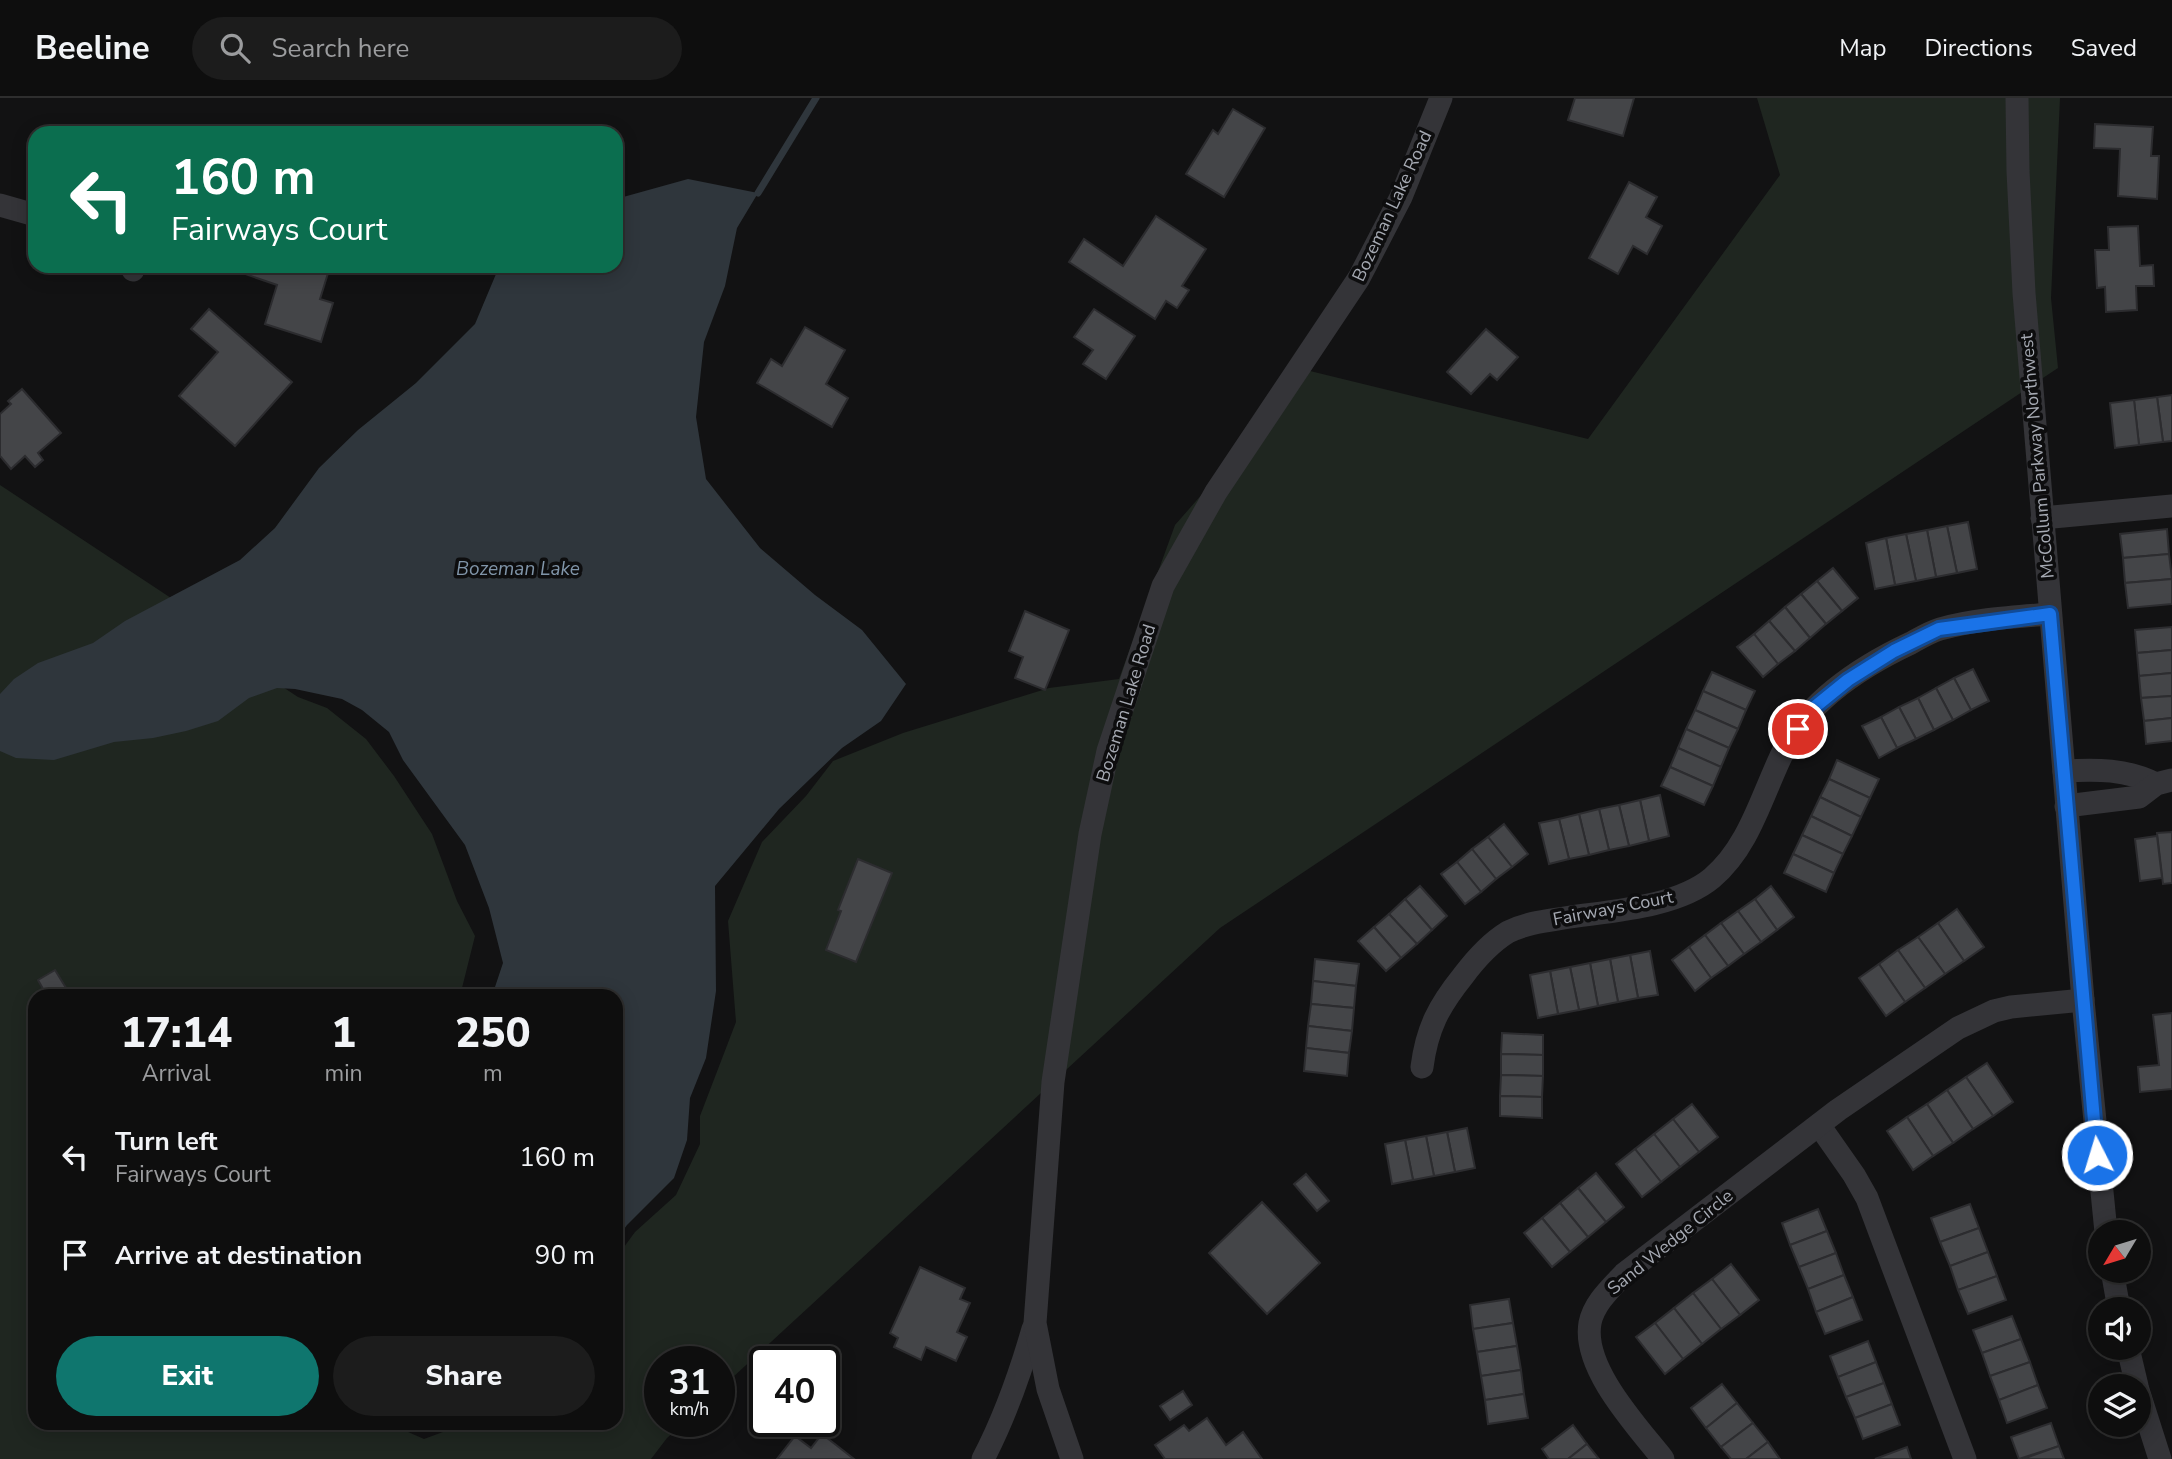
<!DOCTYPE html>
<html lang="en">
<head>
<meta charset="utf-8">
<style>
  body { margin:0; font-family:"Nunito Sans",sans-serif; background:#1c1c1c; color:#f1f3f6; height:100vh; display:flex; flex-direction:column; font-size:26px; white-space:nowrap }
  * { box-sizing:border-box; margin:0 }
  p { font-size:23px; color:#9b9c9e }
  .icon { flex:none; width:38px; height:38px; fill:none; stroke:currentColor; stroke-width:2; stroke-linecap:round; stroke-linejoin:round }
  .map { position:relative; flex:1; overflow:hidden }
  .drawer { position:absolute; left:28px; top:891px; width:595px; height:441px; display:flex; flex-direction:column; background:#0e0e0e; border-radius:21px; box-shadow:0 4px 18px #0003,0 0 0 2px #2e2e2e }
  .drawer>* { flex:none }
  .top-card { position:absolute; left:28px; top:28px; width:595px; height:147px; border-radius:21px; box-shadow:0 4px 18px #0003,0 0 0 2px #2e2e2e; background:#0b6e4f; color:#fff; overflow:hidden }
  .needle { width:46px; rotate:232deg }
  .tools { position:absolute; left:2088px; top:1122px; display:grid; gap:14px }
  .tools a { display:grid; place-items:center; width:63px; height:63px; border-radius:50%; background:#0e0e0e; box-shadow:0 4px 18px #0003,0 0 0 2px #2e2e2e; font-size:35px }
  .speed { position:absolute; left:644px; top:1248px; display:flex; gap:14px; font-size:35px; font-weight:700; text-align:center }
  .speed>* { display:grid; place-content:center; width:91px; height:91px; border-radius:50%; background:#0e0e0e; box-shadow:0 4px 18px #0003,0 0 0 2px #2e2e2e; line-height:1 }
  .speed small { font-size:18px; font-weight:400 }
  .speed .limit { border:4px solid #111; border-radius:10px; background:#fff; color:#111 }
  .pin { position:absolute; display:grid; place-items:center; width:60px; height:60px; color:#fff; margin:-30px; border:4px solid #fff; border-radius:50%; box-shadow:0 2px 7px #0007 }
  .me { position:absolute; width:77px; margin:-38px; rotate:355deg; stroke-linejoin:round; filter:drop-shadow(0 0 5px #0008) }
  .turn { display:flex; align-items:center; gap:24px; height:147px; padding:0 28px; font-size:32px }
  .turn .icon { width:91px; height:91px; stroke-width:2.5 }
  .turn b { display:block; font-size:49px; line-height:60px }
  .eta { display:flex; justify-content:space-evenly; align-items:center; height:119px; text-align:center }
  .eta b { font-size:42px; font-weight:800; line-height:49px }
  .primary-button { display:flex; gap:14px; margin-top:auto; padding:14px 28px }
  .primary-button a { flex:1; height:80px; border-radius:42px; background:#0f766e; color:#fff; font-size:28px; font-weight:800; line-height:80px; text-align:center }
  .primary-button a+a { background:#1c1c1c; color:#f1f3f6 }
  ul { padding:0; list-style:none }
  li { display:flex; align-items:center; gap:21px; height:98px; padding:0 28px }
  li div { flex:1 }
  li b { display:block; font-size:26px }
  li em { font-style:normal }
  header { display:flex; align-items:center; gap:42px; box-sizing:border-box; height:98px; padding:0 35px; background:#0e0e0e; border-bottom:2px solid #2e2e2e }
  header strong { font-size:33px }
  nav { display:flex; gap:38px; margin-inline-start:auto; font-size:24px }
  .search { width:490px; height:63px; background:#1c1c1c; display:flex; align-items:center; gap:18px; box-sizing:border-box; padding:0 24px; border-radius:38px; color:#9b9c9e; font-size:26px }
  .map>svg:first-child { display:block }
  .green { fill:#1f2620 }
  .water { fill:#2f363c }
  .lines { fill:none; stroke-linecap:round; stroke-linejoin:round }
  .stream { stroke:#2f363c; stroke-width:7 }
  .building { fill:#444548; stroke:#2c2c2f; stroke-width:2 }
  .minor { stroke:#343438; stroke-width:23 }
  .route-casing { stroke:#114b97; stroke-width:18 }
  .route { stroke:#1a73e8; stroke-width:12 }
  .labels { text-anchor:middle; stroke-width:7; stroke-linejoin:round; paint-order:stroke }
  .street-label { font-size:18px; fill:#a5a9b2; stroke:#0d0d0e }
  .water-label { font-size:19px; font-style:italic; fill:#8095a9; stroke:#0d0d0e }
</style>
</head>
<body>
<header>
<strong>Beeline</strong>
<div class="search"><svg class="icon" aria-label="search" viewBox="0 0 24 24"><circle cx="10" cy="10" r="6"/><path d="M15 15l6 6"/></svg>Search here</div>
<nav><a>Map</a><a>Directions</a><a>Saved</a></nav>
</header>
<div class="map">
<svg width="2172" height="1361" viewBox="0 0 2172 1361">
  <rect width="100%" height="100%" fill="#121213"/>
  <!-- green -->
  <path class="green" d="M1757,0h303l-9,200 7,70 -838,560 -501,462v-28h-59v59h26l-19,17 -16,21h-651v-974l227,150 36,39 35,23 29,11 39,31 28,37 38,58 25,67 18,35 -15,60h-425v427h360l4,5 25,11 27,-10 8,-6h157v-165l19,-26 41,-37 24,-51v-28l36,-94 -8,-101 34,-79 44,-46 27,-35 70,-28 146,-45 70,-9 56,-154 135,-154 278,68 192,-264z"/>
  <!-- water -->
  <path class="water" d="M688,81l70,14 -21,35 -12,58 -21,56 -8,75 10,62 54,69 55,47 47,35 44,54 -25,37 -39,27 -63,61 -64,77 1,105 -10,67 -16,40 -3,42 -13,38 -47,47 -11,15v-244h-124l11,-33 -14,-55 -24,-63 -62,-85 -14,-28 -27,-22 -20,-11 -47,-10 -18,-1 -28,10 -31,23 -32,10 -33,7 -39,4 -60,18 -38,-2 -16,-7v-57l14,-15 24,-16 55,-20 32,-22 115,-61 35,-32 44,-60 39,-38 58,-47 59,-59 21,-50v-8h120v-67z"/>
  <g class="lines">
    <!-- stream -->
    <path class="stream" d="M758,95l58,-95"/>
  </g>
  <!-- building -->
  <g class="building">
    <path d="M1575,0h59l-11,38 -55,-16z"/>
    <path d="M1233,11l32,19 -41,69 -38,-23 27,-44 5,4z"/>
    <path d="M2095,26l58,3 -2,29h8l-2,43 -39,-3 2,-47 -26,-1z"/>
    <path d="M1629,84l28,15 -11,20 16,9 -15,28 -14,-8 -15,28 -29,-16z"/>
    <path d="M1156,118l50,33 -24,37 7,4 -12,18 -11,-7 -11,18 -86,-57 15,-23 39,27z"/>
    <path d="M2138,128l2,40 13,-1 1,21h-18l1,24 -31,2 -1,-25 -8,1 -2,-38h14l-1,-23z"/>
    <path d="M248,168h67l14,4 -9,29 13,4 -12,39 -56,-18 12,-39 -32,-11z"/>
    <path d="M209,211l83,73 -57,64 -56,-50 39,-44 -27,-23z"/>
    <path d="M1094,211l41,27 -29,43 -23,-15 10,-14 -19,-13z"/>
    <path d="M805,229l40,23 -19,34 22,14 -16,29 -75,-44 14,-24 11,7z"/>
    <path d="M1486,231l32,28 -21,23 -7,-6 -19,20 -24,-22z"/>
    <path d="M22,291l39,44 -23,20 5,7 -8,7 -10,-11 -14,13 -11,-13v-42l11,-10 -3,-3z"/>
    <path d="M2172,297v46l-9,1 -6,-45z"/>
    <path d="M2157,299l6,45 -24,3 -5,-45z"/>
    <path d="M2134,302l5,45 -24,3 -5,-45z"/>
    <path d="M1968,424l9,47 -20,4 -10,-47z"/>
    <path d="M1947,428l10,47 -21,4 -9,-47z"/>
    <path d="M2167,431l2,25 -46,4 -3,-24z"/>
    <path d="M1927,432l9,47 -20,4 -10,-47z"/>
    <path d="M1906,436l10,47 -21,4 -9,-47z"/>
    <path d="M1886,440l9,47 -20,4 -9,-46z"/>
    <path d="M2169,456l3,25 -47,4 -2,-25z"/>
    <path d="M1833,470l25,30 -16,13 -25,-30z"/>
    <path d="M2172,481v25l-44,4 -3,-25z"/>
    <path d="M1817,483l25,30 -16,13 -25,-30z"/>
    <path d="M1801,496l25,30 -16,14 -25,-31z"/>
    <path d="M1785,509l25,31 -15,13 -26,-30z"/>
    <path d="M1025,513l44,19 -24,60 -30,-12 8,-21 -14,-6z"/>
    <path d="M1769,523l26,30 -17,13 -24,-30z"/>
    <path d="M2172,529v23l-35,3 -2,-23z"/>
    <path d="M1754,536l24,30 -15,13 -26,-30z"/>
    <path d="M2172,552v23l-33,3 -2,-23z"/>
    <path d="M1973,571l16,32 -18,9 -17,-32z"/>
    <path d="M1712,574l43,19 -9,19 -43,-19z"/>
    <path d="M2172,575v23l-31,2 -2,-22z"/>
    <path d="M1954,580l17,32 -18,10 -17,-32z"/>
    <path d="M1936,590l17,32 -19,10 -16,-32z"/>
    <path d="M1703,593l43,19 -8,19 -43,-19z"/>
    <path d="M2172,598v22l-28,3 -3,-23z"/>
    <path d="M1918,600l16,32 -18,9 -17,-32z"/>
    <path d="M1899,609l17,32 -19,9 -16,-31z"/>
    <path d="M1695,612l43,19 -9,19 -43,-19z"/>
    <path d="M1881,619l16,31 -18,10 -17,-32z"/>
    <path d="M2172,620v23l-26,3 -2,-23z"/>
    <path d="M1686,631l43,19 -8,19 -43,-19z"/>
    <path d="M1678,650l43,19 -8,19 -43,-19z"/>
    <path d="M1837,662l42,19 -9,19 -41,-19z"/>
    <path d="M1670,669l43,19 -9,19 -43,-19z"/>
    <path d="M1829,681l41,19 -9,19 -41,-20z"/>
    <path d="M1660,697l9,41 -20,5 -9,-41z"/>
    <path d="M1820,699l41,20 -9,19 -41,-20z"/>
    <path d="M1640,702l9,41 -20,5 -10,-41z"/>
    <path d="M1619,707l10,41 -20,4 -10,-41z"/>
    <path d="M1599,711l10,41 -20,5 -10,-41z"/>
    <path d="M1579,716l10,41 -20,4 -10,-40z"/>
    <path d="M1811,718l41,20 -9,18 -41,-19z"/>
    <path d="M1559,721l10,40 -20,5 -10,-41z"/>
    <path d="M1504,726l24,30 -16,13 -24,-30z"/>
    <path d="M2172,734v51l-9,1 -6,-51z"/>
    <path d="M1802,737l41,19 -9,19 -41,-19z"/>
    <path d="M2157,738l5,42 -22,3 -5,-42z"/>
    <path d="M1488,739l24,30 -16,12 -24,-30z"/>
    <path d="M1472,751l24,30 -15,13 -24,-30z"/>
    <path d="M1793,756l41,19 -8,19 -42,-19z"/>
    <path d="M858,761l34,14 -36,89 -30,-12 15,-39 -3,-1z"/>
    <path d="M1457,764l24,30 -16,12 -24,-30z"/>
    <path d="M1420,788l27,30 -15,14 -27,-31z"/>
    <path d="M1771,788l23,31 -17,13 -22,-31z"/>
    <path d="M1405,801l27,31 -15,14 -28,-30z"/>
    <path d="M1755,801l22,31 -16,12 -23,-31z"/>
    <path d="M1957,811l27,38 -20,14 -26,-38z"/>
    <path d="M1738,813l23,31 -17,12 -23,-31z"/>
    <path d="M1389,816l28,30 -16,14 -27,-31z"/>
    <path d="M1721,825l23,31 -16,12 -23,-31z"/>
    <path d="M1938,825l26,38 -19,13 -27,-37z"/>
    <path d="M1374,829l27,31 -15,13 -28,-30z"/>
    <path d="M1705,837l23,31 -17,12 -22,-31z"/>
    <path d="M1918,839l27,37 -20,14 -27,-38z"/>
    <path d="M1689,849l22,31 -16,13 -23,-31z"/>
    <path d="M1898,852l27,38 -20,14 -26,-38z"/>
    <path d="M1650,853l8,44 -20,3 -8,-43z"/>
    <path d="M1630,857l8,43 -20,4 -8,-43z"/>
    <path d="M1315,861l44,5 -3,22 -43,-5z"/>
    <path d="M1610,861l8,43 -20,4 -8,-43z"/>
    <path d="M1590,865l8,43 -19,4 -9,-43z"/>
    <path d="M1879,866l26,38 -19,14 -27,-38z"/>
    <path d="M1570,869l9,43 -21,4 -8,-43z"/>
    <path d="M55,872l16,26h-24l-9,-16z"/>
    <path d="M1550,873l8,43 -20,4 -8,-43z"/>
    <path d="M1313,883l43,5 -2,22 -43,-4z"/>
    <path d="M1311,906l43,4 -2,23 -44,-5z"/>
    <path d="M2172,915v76l-32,3 -2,-25 21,-2 -6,-50z"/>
    <path d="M1308,928l44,5 -3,22 -43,-5z"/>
    <path d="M1502,935l41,2v20l-42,-1z"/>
    <path d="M1306,950l43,5 -2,23 -43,-5z"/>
    <path d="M1501,956l42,1v21l-42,-1z"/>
    <path d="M1987,965l26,39 -20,14 -27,-39z"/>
    <path d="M1501,977l42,1 -1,21 -42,-1z"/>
    <path d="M1966,979l27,39 -20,13 -26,-39z"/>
    <path d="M1947,992l26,39 -20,14 -26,-39z"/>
    <path d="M1500,998l42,1v21l-42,-2z"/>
    <path d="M1692,1006l26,33 -19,15 -26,-33z"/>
    <path d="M1927,1006l26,39 -20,13 -26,-39z"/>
    <path d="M1907,1019l26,39 -20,14 -26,-39z"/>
    <path d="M1673,1021l26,33 -19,15 -26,-33z"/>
    <path d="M1467,1030l8,40 -20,4 -8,-40z"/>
    <path d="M1447,1034l8,40 -21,4 -8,-40z"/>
    <path d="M1654,1036l26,33 -19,15 -26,-33z"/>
    <path d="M1426,1038l8,40 -21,4 -8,-40z"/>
    <path d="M1405,1042l8,40 -21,4 -7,-40z"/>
    <path d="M1635,1051l26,33 -19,15 -26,-33z"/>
    <path d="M1596,1075l28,34 -18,15 -28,-34z"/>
    <path d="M1306,1076l23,27 -12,10 -23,-27z"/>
    <path d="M1578,1090l28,34 -18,15 -28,-34z"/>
    <path d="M1262,1104l58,61 -53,51 -58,-61z"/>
    <path d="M1560,1105l28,34 -18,15 -28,-34z"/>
    <path d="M1970,1106l9,24 -39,14 -9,-24z"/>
    <path d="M1818,1111l9,22 -37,14 -8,-22z"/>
    <path d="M1542,1120l28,34 -18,15 -28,-34z"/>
    <path d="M1979,1130l9,24 -38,14 -10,-24z"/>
    <path d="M1827,1133l9,22 -37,14 -9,-22z"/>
    <path d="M1988,1154l9,24 -39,14 -8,-24z"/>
    <path d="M1836,1155l8,22 -36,14 -9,-22z"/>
    <path d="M1731,1166l28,36 -19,15 -28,-36z"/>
    <path d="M920,1169l45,21 -5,11 10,4 -13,29 10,5 -11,24 -30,-14 -5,13 -27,-13 4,-9 -8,-5z"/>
    <path d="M1844,1177l9,22 -37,15 -8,-23z"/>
    <path d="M1997,1178l9,24 -38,14 -10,-24z"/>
    <path d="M1712,1181l28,36 -19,14 -28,-36z"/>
    <path d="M1693,1195l28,36 -19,15 -28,-36z"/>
    <path d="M1853,1199l9,23 -37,14 -9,-22z"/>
    <path d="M1509,1201l4,24 -40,6 -3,-24z"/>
    <path d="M1674,1210l28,36 -19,15 -28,-36z"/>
    <path d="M2012,1218l9,23 -39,14 -9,-23z"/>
    <path d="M1513,1225l4,23 -40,6 -4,-23z"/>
    <path d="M1655,1225l28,36 -18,15 -29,-37z"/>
    <path d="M2021,1241l9,23 -40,14 -8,-23z"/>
    <path d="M1868,1243l8,21 -38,15 -8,-21z"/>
    <path d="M1517,1248l4,24 -40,6 -4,-24z"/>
    <path d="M1876,1264l8,21 -38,14 -8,-20z"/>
    <path d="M2030,1264l8,23 -39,15 -9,-24z"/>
    <path d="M1521,1272l3,24 -39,6 -4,-24z"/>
    <path d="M1884,1285l8,21 -37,14 -9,-21z"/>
    <path d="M1722,1286l15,19 -31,25 -15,-20z"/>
    <path d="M2038,1287l9,23 -40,15 -8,-23z"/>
    <path d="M1183,1293l9,14 -22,15 -10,-14z"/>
    <path d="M1524,1296l4,24 -40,6 -3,-24z"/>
    <path d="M1737,1305l16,20 -32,24 -15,-19z"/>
    <path d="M1892,1306l8,21 -37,14 -8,-21z"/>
    <path d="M1207,1320l19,27 17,-13 19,27h-97l-10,-14 29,-20 5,6z"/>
    <path d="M1753,1325l15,19 -22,17h-15l-10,-12z"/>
    <path d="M2051,1325l8,23 -40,13 -8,-22z"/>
    <path d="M1573,1327l14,19 -19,15h-19l-7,-10z"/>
    <path d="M822,1336l32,25h-77l18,-23 16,12z"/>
    <path d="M1768,1344l12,17h-34z"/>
    <path d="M1587,1346l12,15h-31z"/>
    <path d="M2059,1348l5,13h-41z"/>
    <path d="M1907,1349l4,12h-36z"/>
  </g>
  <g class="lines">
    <!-- minor -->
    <g class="minor">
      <path d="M2017,0l1,73 6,122 59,707 23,232"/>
      <path d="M0,107l35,10"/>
      <path d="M132,168l1,4"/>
      <path d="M2042,420l130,-12"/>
      <path d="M2064,673c32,-2 63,-2 92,13"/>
      <path d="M2066,708l73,-9 17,-13 16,-4"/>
      <path d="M1422,969c5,-39 17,-61 41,-91 12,-16 27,-33 45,-44 18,-9 37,-11 56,-14 45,-7 112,-10 148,-40 38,-32 50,-84 72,-128 25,-50 78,-84 127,-107 9,-5 19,-11 29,-14 35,-10 74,-12 110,-15"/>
      <path d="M1819,1027l35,50 13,23 98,261"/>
      <path d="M2112,1172l7,39"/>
      <path d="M2128,1250l9,38"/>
      <path d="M2138,1292l22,69"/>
      <path d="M983,1361c22,-42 37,-85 50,-130"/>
      <path d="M1072,1361l-24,-70 -13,-66 18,-241 37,-248 18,-83 55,-165 53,-94 143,-214 42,-81 40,-99"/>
      <path d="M1663,1361c-26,-33 -81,-91 -73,-136 4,-20 21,-35 34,-49l214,-164 120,-82 36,-17 17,-4 72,-7"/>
    </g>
  </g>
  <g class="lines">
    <defs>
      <path id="route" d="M1798,631l13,-19 37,-30 46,-29 45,-22 111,-15 47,541"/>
    </defs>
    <!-- route casing -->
    <use href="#route" class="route-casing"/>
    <!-- route -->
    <use href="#route" class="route"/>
  </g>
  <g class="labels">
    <!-- street labels -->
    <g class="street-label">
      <text transform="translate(1392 108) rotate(-65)" y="6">Bozeman Lake Road</text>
      <text transform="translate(2037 358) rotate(-95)" y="6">McCollum Parkway Northwest</text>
      <text transform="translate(1126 605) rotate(-73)" y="6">Bozeman Lake Road</text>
      <text transform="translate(1613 810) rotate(-11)" y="6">Fairways Court</text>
      <text transform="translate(1670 1144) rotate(-39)" y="6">Sand Wedge Circle</text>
    </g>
    <!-- water labels -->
    <g class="water-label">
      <text x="518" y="477">Bozeman Lake</text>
    </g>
  </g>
</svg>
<div class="tools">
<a><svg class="needle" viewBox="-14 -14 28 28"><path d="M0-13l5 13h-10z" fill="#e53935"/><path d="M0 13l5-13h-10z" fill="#9b9c9e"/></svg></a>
<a><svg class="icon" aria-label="sound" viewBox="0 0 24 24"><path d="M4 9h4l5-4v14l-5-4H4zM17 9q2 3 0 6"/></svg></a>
<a><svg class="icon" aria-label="layers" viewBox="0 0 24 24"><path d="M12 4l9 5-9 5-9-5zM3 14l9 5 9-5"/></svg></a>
</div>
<div class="speed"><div>31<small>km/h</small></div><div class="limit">40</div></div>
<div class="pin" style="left:1798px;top:631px;background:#d93025"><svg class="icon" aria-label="arrive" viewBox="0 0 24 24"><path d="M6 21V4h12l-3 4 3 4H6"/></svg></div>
<svg class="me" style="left:2097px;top:1057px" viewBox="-20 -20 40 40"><circle r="17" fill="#1a73e8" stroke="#fff" stroke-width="3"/><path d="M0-11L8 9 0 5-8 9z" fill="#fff"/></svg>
<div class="top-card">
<div class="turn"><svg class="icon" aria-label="left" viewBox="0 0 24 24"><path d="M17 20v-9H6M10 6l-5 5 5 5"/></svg><div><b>160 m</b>Fairways Court</div></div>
</div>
<section class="drawer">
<div class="eta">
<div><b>17:14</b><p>Arrival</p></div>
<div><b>1</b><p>min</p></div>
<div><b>250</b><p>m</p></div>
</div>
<ul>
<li><svg class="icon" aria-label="left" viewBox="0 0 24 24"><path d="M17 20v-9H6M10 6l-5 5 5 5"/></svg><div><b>Turn left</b><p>Fairways Court</p></div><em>160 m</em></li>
<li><svg class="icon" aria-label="arrive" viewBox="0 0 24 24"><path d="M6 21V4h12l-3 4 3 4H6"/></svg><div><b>Arrive at destination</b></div><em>90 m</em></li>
</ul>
<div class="primary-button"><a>Exit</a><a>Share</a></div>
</section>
</div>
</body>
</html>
